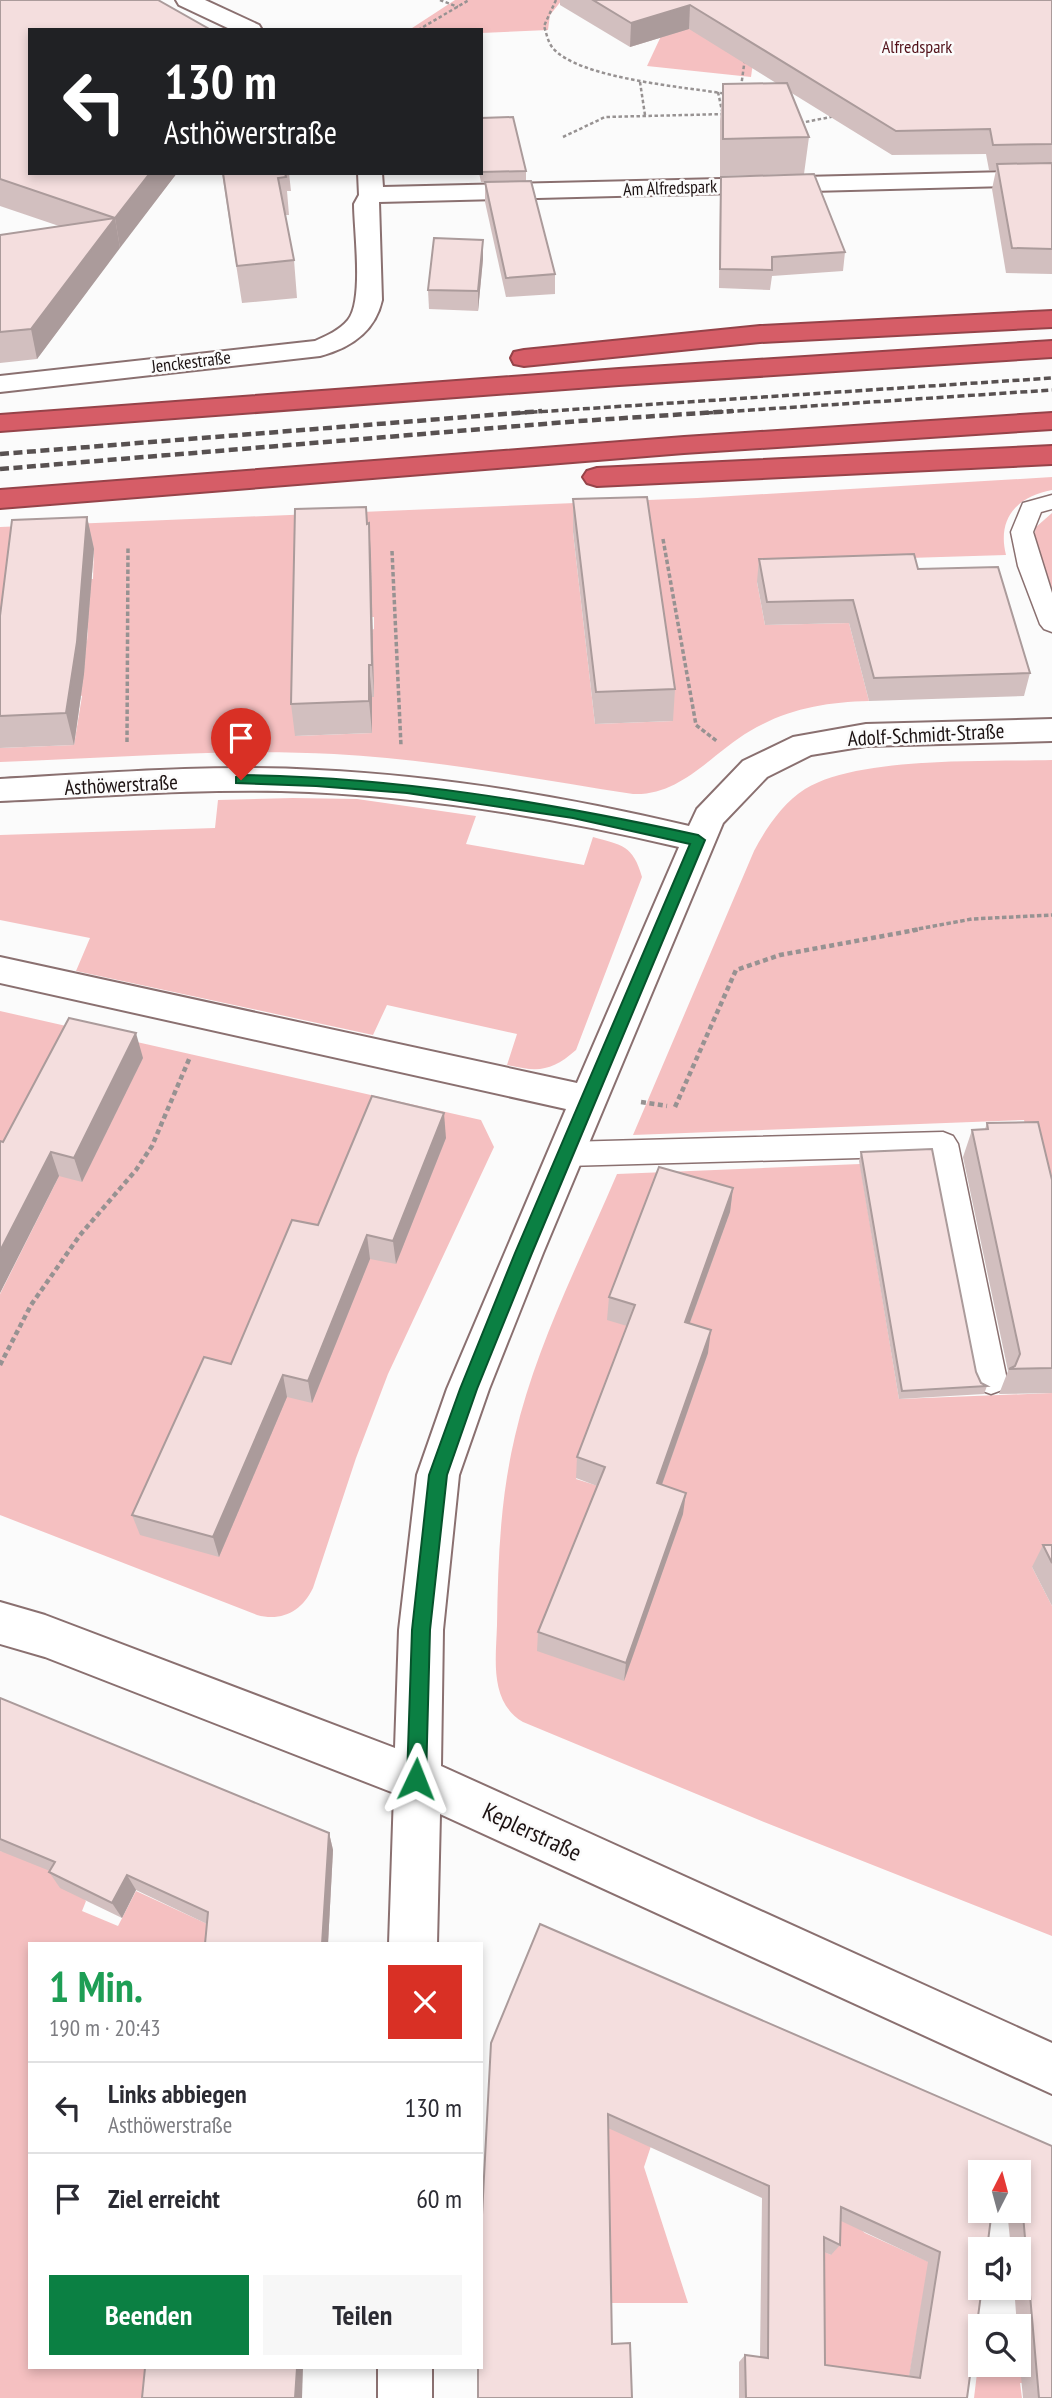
<!DOCTYPE html>
<html lang="de">
<head>
<meta charset="utf-8">
<style>
  body { margin:0; font-family:"PT Sans Narrow",sans-serif; background:#f7f7f7; color:#2b2b33; height:100vh; display:flex; flex-direction:column; font-size:26px; white-space:nowrap }
  * { box-sizing:border-box; margin:0 }
  p { font-size:23px; color:#7c7c81 }
  .icon { flex:none; width:38px; height:38px; fill:none; stroke:currentColor; stroke-width:2; stroke-linecap:round; stroke-linejoin:round }
  .map { position:relative; flex:1; overflow:hidden }
  .panel { position:absolute; left:28px; top:1942px; width:455px; height:427px; display:flex; flex-direction:column; background:#fff; border-radius:0px; box-shadow:0 4px 10px #0003 }
  .panel>* { flex:none }
  .top-card { position:absolute; left:28px; top:28px; width:455px; height:147px; border-radius:0px; box-shadow:0 4px 10px #0003; background:#202124; color:#fff; overflow:hidden }
  .needle { width:46px; rotate:6deg }
  .tools { position:absolute; left:968px; top:2160px; display:grid; gap:14px }
  .tools a { display:grid; place-items:center; width:63px; height:63px; border-radius:0px; background:#fff; box-shadow:0 4px 10px #0003; font-size:35px }
  .pin { position:absolute; display:grid; place-items:center; width:60px; height:60px; color:#fff; margin:-72px -30px; border-radius:50% 50% 50% 0; rotate:-45deg; box-shadow:0 0 7px #0007 }
  .pin .icon { rotate:45deg }
  .me { position:absolute; width:77px; margin:-38px; rotate:2deg; stroke-linejoin:round; filter:drop-shadow(0 0 5px #0008) }
  .turn { display:flex; align-items:center; gap:24px; height:147px; padding:0 21px; font-size:32px }
  .turn .icon { width:91px; height:91px; stroke-width:2.5 }
  .turn b { display:block; font-size:49px; line-height:60px }
  .round { display:grid; place-items:center; flex:none; width:74px; height:74px; border-radius:0px; background:#f7f7f7 }
  .summary { display:flex; align-items:center; justify-content:space-between; height:119px; padding:0 21px }
  h1 { font-size:42px; font-weight:700; line-height:52px; color:#1e9e55 }
  .action { display:flex; gap:14px; margin-top:auto; padding:14px 21px }
  .action a { flex:1; height:80px; border-radius:0px; background:#0b8043; color:#fff; font-size:28px; font-weight:700; line-height:80px; text-align:center }
  .action a+a { background:#f7f7f7; color:#2b2b33 }
  ul { padding:0; list-style:none }
  li { display:flex; align-items:center; gap:21px; height:91px; padding:0 21px; border-top:2px solid #e1e1e2 }
  li div { flex:1 }
  li b { display:block; font-size:26px }
  li em { font-style:normal }
  .map>svg:first-child { display:block }
  .green { fill:#f5c0c1; fill-rule:evenodd }
  .lines { fill:none; stroke-linecap:round; stroke-linejoin:round }
  .service-casing { stroke:#8a7070; stroke-width:3 }
  .minor-casing { stroke:#8a7070; stroke-width:4 }
  .motorway-casing { stroke:#954349; stroke-width:4 }
  .path-far2 { stroke:#979292; stroke-width:2.5; stroke-dasharray:3.5 2.5; stroke-linecap:butt }
  .path-far1 { stroke:#979292; stroke-width:3.5; stroke-dasharray:4.5 2.5; stroke-linecap:butt }
  .path { stroke:#979292; stroke-width:4.5; stroke-dasharray:5 3.5; stroke-linecap:butt }
  .service { fill:#fff; fill-rule:evenodd }
  .minor { fill:#fff; fill-rule:evenodd }
  .motorway { fill:#d65d67; fill-rule:evenodd }
  .rail-far1 { stroke:#585151; stroke-width:3.5; stroke-dasharray:7 3.5; stroke-linecap:butt }
  .rail { stroke:#585151; stroke-width:4.5; stroke-dasharray:9 4.5; stroke-linecap:butt }
  .wall { fill:#d2bfbf; fill-rule:evenodd }
  .shaded-wall { fill:#ab9b9b }
  .building { fill:#f4dede; stroke:#ab9b9b; stroke-width:2; fill-rule:evenodd }
  .route { fill:#0b8043; stroke:#07532c; stroke-width:2 }
  .labels { text-anchor:middle; stroke-width:5; stroke-linejoin:round; paint-order:stroke }
  .far-park-label { font-size:18px; fill:#53131b; stroke:#fbfbfb }
  .far-street-label { font-size:18px; fill:#1c1212; stroke:#fbfbfb }
  .street-label { font-size:21px; fill:#1c1212; stroke:#fbfbfb }
  .near-street-label { font-size:24px; fill:#1c1212; stroke:#fbfbfb }
</style>
</head>
<body>
<div class="map">
<svg width="1052" height="2398" viewBox="0 0 1052 2398">
  <rect width="100%" height="100%" fill="#fbfbfb"/>
  <!-- green -->
  <g class="green">
    <path d="M455,0h107l-12,15 -2,15 -67,3v-3h-72z"/>
    <path d="M678,0l77,48 -4,29 -104,-11z"/>
    <path d="M1052,477v13c-36,7 -55,29 -46,65l-130,4 4,19 -123,4 8,43 84,-2 20,78c-43,1 -82,8 -119,30 -39,23 -69,65 -117,63 -99,-15 -199,-35 -299,-40 -109,-6 -225,4 -334,8v-14l74,-3 8,-49 -3,-1 2,-20 -76,3 -5,43v-194l697,-29zM645,530l2,17h3l5,60h4l2,13h-4l16,101 -78,3 -22,-192zM368,539l1,17h2v61h3v12l-3,1 3,66 -2,1v36l-76,3 3,-195zM94,549l-1,30h-3l-5,49h3l-1,13h-3l-3,32 -76,4 15,-125z"/>
    <path d="M1052,513v84l-18,-60 2,-10z"/>
    <path d="M1052,760v493l-28,-133 -391,15 121,-284c12,-23 29,-48 51,-62 54,-33 182,-27 247,-29z"/>
    <path d="M293,798l64,1 119,17 -10,28 118,21 9,-28c29,8 40,8 49,40l-66,173c-25,22 -38,22 -69,15l10,-31 -130,-29 -14,30 -297,-64 14,-33 -90,-18v-85l215,-7 3,-28z"/>
    <path d="M0,1011l481,109 13,27 -106,227 -32,84 -43,130c-11,23 -31,34 -56,27l-257,-100v-221l58,-116 -58,-14z"/>
    <path d="M860,1164l39,235 153,-6v173l-20,1 20,39v330l-288,-114 -241,-100c-34,-20 -27,-63 -26,-97 1,-64 3,-126 18,-189 21,-91 66,-177 102,-262zM729,1212l-47,132 -27,160 -79,-25 57,-151z"/>
    <path d="M0,1851l48,6 38,44 -4,10 36,15 18,-35 80,37 -2,16h-184v424h125l-3,30h-152z"/>
    <path d="M590,2104l65,30 -11,33 44,136h-81z"/>
    <path d="M832,2206l33,27 64,29 -21,122 -92,-13 -1,-124 16,8z"/>
    <path d="M989,2319l37,1 6,63h-12l2,15h-48l6,-50v16h38v-38h-33z"/>
  </g>
  <g class="lines">
    <defs>
      <g id="service">
        <path d="M1052,495v14l-11,3 -8,20 19,61v39l-8,-3 -4,-5 -22,-58 -7,-34 12,-29z"/>
        <path d="M943,1132l10,4 5,8 49,236 -5,10 -11,4 -11,-4 -5,-10 -44,-224 -365,10 -10,-4 -5,-8 5,-8 10,-4z"/>
      </g>
      <g id="minor">
        <path d="M176,0h29l54,25 3,5h-30l-53,-25z"/>
        <path d="M1052,171v14l-673,17 3,98c-7,32 -32,48 -62,56l-320,36v-16l315,-35c11,-5 25,-11 33,-21 16,-19 6,-90 6,-116l5,-9 -1,-22h24l1,14z"/>
        <path d="M1052,719v22l-186,5 -55,9 -44,22 -44,46 -180,430 -54,136 -30,86 -16,155 -2,136 611,277v51l-612,-280 -3,130h-48l5,-151 -349,-136 -45,-13v-42l45,13 350,133 4,-118 18,-155 30,-86 119,-280 -566,-126v-26l577,126 102,-236c-130,-31 -264,-52 -398,-56 -94,-2 -188,6 -281,10v-22c106,-6 212,-15 317,-9 126,6 250,27 372,56l8,-17 46,-48 50,-24 73,-13z"/>
        <rect x="378" y="2368" width="54" height="30"/>
      </g>
      <g id="motorway">
        <path d="M1052,311v16l-292,15 -236,24 -10,-2 -3,-6 3,-6 10,-2 236,-24z"/>
        <path d="M1052,341v16l-433,28 -619,46v-16l619,-46z"/>
        <path d="M1052,413v16l-368,24 -684,55v-18l684,-53z"/>
        <path d="M1052,446v18l-455,22 -10,-3 -4,-6 4,-6 10,-3z"/>
      </g>
    </defs>
    <!-- service casing -->
    <use href="#service" class="service-casing"/>
    <!-- minor casing -->
    <use href="#minor" class="minor-casing"/>
    <!-- motorway casing -->
    <use href="#motorway" class="motorway-casing"/>
    <!-- path-far2 -->
    <g class="path-far2">
      <path d="M440,0l18,7"/>
      <path d="M556,0l-12,26c2,6 4,16 8,21 25,32 135,40 175,47"/>
      <path d="M418,30l51,-30"/>
      <path d="M640,82l5,33"/>
      <path d="M741,87l4,-29"/>
      <path d="M718,92l4,19"/>
      <path d="M800,123l36,-7"/>
      <path d="M563,137l42,-20 121,-3"/>
    </g>
    <!-- path-far1 -->
    <g class="path-far1">
      <path d="M663,539l33,186 22,17"/>
      <path d="M392,551l9,195"/>
      <path d="M127,742l1,-194"/>
      <path d="M912,930l60,-11 80,-4"/>
    </g>
    <!-- path -->
    <g class="path">
      <path d="M641,1102l26,4"/>
      <path d="M675,1107l61,-137 44,-15 141,-26"/>
      <path d="M0,1365l31,-60 49,-70 56,-65 16,-24 38,-89"/>
    </g>
    <!-- service -->
    <use href="#service" class="service"/>
    <!-- minor -->
    <use href="#minor" class="minor"/>
    <!-- motorway -->
    <use href="#motorway" class="motorway"/>
    <!-- rail-far1 -->
    <g class="rail-far1">
      <path d="M520,413l532,-35"/>
      <path d="M706,413l346,-23"/>
    </g>
    <!-- rail -->
    <g class="rail">
      <path d="M0,454l542,-43"/>
      <path d="M0,469l579,-48 154,-10"/>
    </g>
  </g>
  <!-- wall -->
  <g class="wall">
    <path d="M0,0l163,4 14,169 -57,74 -83,112 -37,4v-128l59,-9 -59,-20z"/>
    <path d="M560,0h492v274l-46,-1 -14,-84 4,-19h-7l-3,-16 -94,1 -102,-63 19,45 -5,37 -84,2v-55l3,-37 53,-1 -87,-54 -59,18 -70,-42z"/>
    <path d="M481,118l45,53v10l-45,1 -2,-9h2z"/>
    <path d="M222,173h67l2,18h-4l2,24h-4l9,45 3,38 -55,5z"/>
    <path d="M721,177l124,75 -2,19 -71,5 -2,14 -51,-2 1,-92z"/>
    <path d="M485,182l70,92v20l-49,3 -21,-95z"/>
    <path d="M483,240v19l-5,52 -49,-2 -1,-19z"/>
    <path d="M573,499l102,190 -2,32 -78,3 -22,-192z"/>
    <path d="M366,507l5,49 3,141h-2v36l-77,3 -4,-32z"/>
    <path d="M87,517l7,32 -10,125 -10,71 -74,3v-32z"/>
    <path d="M759,559l159,10 112,104 -6,23 -155,5 -20,-78 -84,2 -8,-43z"/>
    <path d="M143,1058l-61,124 -23,-6 -59,117v-152l3,1z"/>
    <path d="M987,1123l65,57v213l-53,1 9,-23 -45,-214 9,-27 13,-1z"/>
    <path d="M446,1138l-50,126 -26,-5 -58,144 -25,-6 -68,160 -79,-22 -8,-20 99,-151 87,-139z"/>
    <path d="M861,1152l120,231 6,3 -3,8 -85,5 -40,-238z"/>
    <path d="M733,1188l-3,24 -40,111 18,30 -46,132 21,29 -59,167 -87,-30 1,-19 59,-146 -21,-8 1,-21 50,-131 -20,-6 2,-23z"/>
    <path d="M1043,1545h9v61l-20,-39z"/>
    <path d="M0,1698l329,135 4,17 -5,94h-123l2,-20 -71,-34 -14,28 -62,-30 -11,-16 1,-1 -50,-20z"/>
    <path d="M491,2043l561,103v252h-29l-5,-53v-19h-1l-3,-39h4v-38h-7l-4,-39h11v-38h-38l-13,226h-228v-36l6,-7 15,2 2,-159 -154,-70 4,216 20,54zM841,2221l87,41 -19,114 -84,-11 -1,-113 7,3 9,-10z"/>
  </g>
  <!-- shaded-wall -->
  <g class="shaded-wall">
    <path d="M690,5l-1,24 -59,18 1,-24z"/>
    <path d="M150,173h27l-57,75 -5,-30z"/>
    <path d="M115,218l5,30 -83,111 -6,-30z"/>
    <path d="M483,240v19l-5,52v-20z"/>
    <path d="M87,517l7,32 -10,125 -10,71 -8,-32z"/>
    <path d="M369,523l2,33 3,141 -2,-32z"/>
    <path d="M369,665l3,32v36l-3,-32z"/>
    <path d="M136,1033l7,25 -61,124 -8,-24z"/>
    <path d="M444,1113l2,25 -50,126 -3,-23z"/>
    <path d="M51,1152l8,24 -59,117v-42z"/>
    <path d="M733,1188l-3,24 -48,132 3,-22z"/>
    <path d="M367,1235l3,24 -58,144 -4,-22z"/>
    <path d="M711,1330l-3,23 -53,151 2,-21z"/>
    <path d="M283,1375l4,22 -68,160 -6,-20z"/>
    <path d="M686,1493l-3,21 -59,167 2,-18z"/>
    <path d="M329,1833l4,17 -5,94h-6z"/>
    <path d="M127,1875l9,15 -14,28 -10,-15z"/>
    <path d="M297,2368h6l-1,30h-7z"/>
  </g>
  <!-- building -->
  <g class="building">
    <path d="M0,0h158l53,30h-181v143h120l-35,45 -115,-39z"/>
    <path d="M593,0h459v144l-59,1 -3,-16 -94,2 -206,-126 -59,18z"/>
    <path d="M787,83l22,54 -86,2v-55z"/>
    <path d="M513,117l13,54 -45,1v-54z"/>
    <path d="M1052,163v86l-40,-1 -15,-84z"/>
    <path d="M223,173h62l1,4 -8,1 16,82 -57,6z"/>
    <path d="M814,174l31,78 -73,5v13l-52,-1 1,-92z"/>
    <path d="M531,181l24,93 -49,4 -21,-96z"/>
    <path d="M115,218l-84,111 -31,3v-97z"/>
    <path d="M434,238l49,2 -5,51 -50,-1z"/>
    <path d="M647,497l28,192 -79,3 -23,-193z"/>
    <path d="M366,507l1,17 2,-1 3,142h-3v36l-78,3 4,-195z"/>
    <path d="M87,517l-10,125 -11,71 -66,3v-100l12,-96z"/>
    <path d="M914,554l4,15 80,-2 32,106 -156,5 -21,-78 -86,2 -8,-43z"/>
    <path d="M69,1018l67,15 -62,125 -23,-6 -51,99v-110l3,1z"/>
    <path d="M372,1096l72,17 -51,128 -26,-6 -59,146 -25,-6 -70,162 -81,-22 72,-158 27,7 61,-144 26,5z"/>
    <path d="M1038,1122l14,58v188l-43,1 6,-3 5,-12 -48,-224 16,-1 -1,-6z"/>
    <path d="M932,1149l44,223 5,11 6,3 -85,5 -41,-239z"/>
    <path d="M659,1167l74,21 -48,134 26,8 -54,153 29,10 -60,170 -88,-31 67,-165 -28,-10 58,-152 -26,-8z"/>
    <path d="M1043,1545h9v18z"/>
    <path d="M0,1698l329,135 -7,111h-117l3,-32 -81,-37 -15,28 -63,-31 6,-10 -55,-23z"/>
    <path d="M540,1924l512,222v252h-13l-20,-229h-21l-1,3h-17v38h12l-5,39h-7v38h2l-15,111h-221l-1,-43 23,3 1,-172 -161,-72 4,230 18,-1 2,55h-154v-30h3v-134l10,-191zM841,2207l99,45 -20,126 -95,-13 -1,-128 16,8z"/>
    <path d="M145,2368h152l-2,30h-153z"/>
  </g>
  <!-- route -->
  <path class="route" d="M241,775c156,2 305,27 457,60l7,5 -173,413 -55,136 -30,86 -17,155 -4,149 -3,6 -7,3 -7,-3 -2,-6 5,-149 17,-155 31,-86 55,-136 175,-409 -117,-26 -166,-25 -91,-7 -80,-3v-6z"/>
  <g class="labels">
    <!-- far-park labels -->
    <g class="far-park-label">
      <text x="917" y="53">Alfredspark</text>
    </g>
    <!-- far-street labels -->
    <g class="far-street-label">
      <text transform="translate(670 188) rotate(-2)" y="6">Am Alfredspark</text>
      <text transform="translate(191 362) rotate(-7)" y="6">Jenckestraße</text>
    </g>
    <!-- street labels -->
    <g class="street-label">
      <text transform="translate(926 735) rotate(-3)" y="7">Adolf-Schmidt-Straße</text>
      <text transform="translate(121 785) rotate(-3)" y="7">Asthöwerstraße</text>
    </g>
    <!-- near-street labels -->
    <g class="near-street-label">
      <text transform="translate(532 1832) rotate(25)" y="8">Keplerstraße</text>
    </g>
  </g>
</svg>
<div class="tools">
<a><svg class="needle" viewBox="-14 -14 28 28"><path d="M0-13l5 13h-10z" fill="#e53935"/><path d="M0 13l5-13h-10z" fill="#7c7c81"/></svg></a>
<a><svg class="icon" aria-label="sound" viewBox="0 0 24 24"><path d="M4 9h4l5-4v14l-5-4H4zM17 9q2 3 0 6"/></svg></a>
<a><svg class="icon" aria-label="search" viewBox="0 0 24 24"><circle cx="10" cy="10" r="6"/><path d="M15 15l6 6"/></svg></a>
</div>
<div class="pin" style="left:241px;top:780px;background:#d93025"><svg class="icon" aria-label="arrive" viewBox="0 0 24 24"><path d="M6 21V4h12l-3 4 3 4H6"/></svg></div>
<svg class="me" style="left:416px;top:1779px" viewBox="-20 -20 40 40"><path d="M0-17L14 15 0 8-14 15z" fill="#0b8043" stroke="#fff" stroke-width="4"/></svg>
<div class="top-card">
<div class="turn"><svg class="icon" aria-label="left" viewBox="0 0 24 24"><path d="M17 20v-9H6M10 6l-5 5 5 5"/></svg><div><b>130 m</b>Asthöwerstraße</div></div>
</div>
<section class="panel">
<div class="summary"><div><h1>1 Min.</h1><p>190 m · 20:43</p></div><a class="round" style="background:#d93025;color:#fff"><svg class="icon" aria-label="close" viewBox="0 0 24 24"><path d="M6 6l12 12M18 6L6 18"/></svg></a></div>
<ul>
<li><svg class="icon" aria-label="left" viewBox="0 0 24 24"><path d="M17 20v-9H6M10 6l-5 5 5 5"/></svg><div><b>Links abbiegen</b><p>Asthöwerstraße</p></div><em>130 m</em></li>
<li><svg class="icon" aria-label="arrive" viewBox="0 0 24 24"><path d="M6 21V4h12l-3 4 3 4H6"/></svg><div><b>Ziel erreicht</b></div><em>60 m</em></li>
</ul>
<div class="action"><a>Beenden</a><a>Teilen</a></div>
</section>
</div>
</body>
</html>
